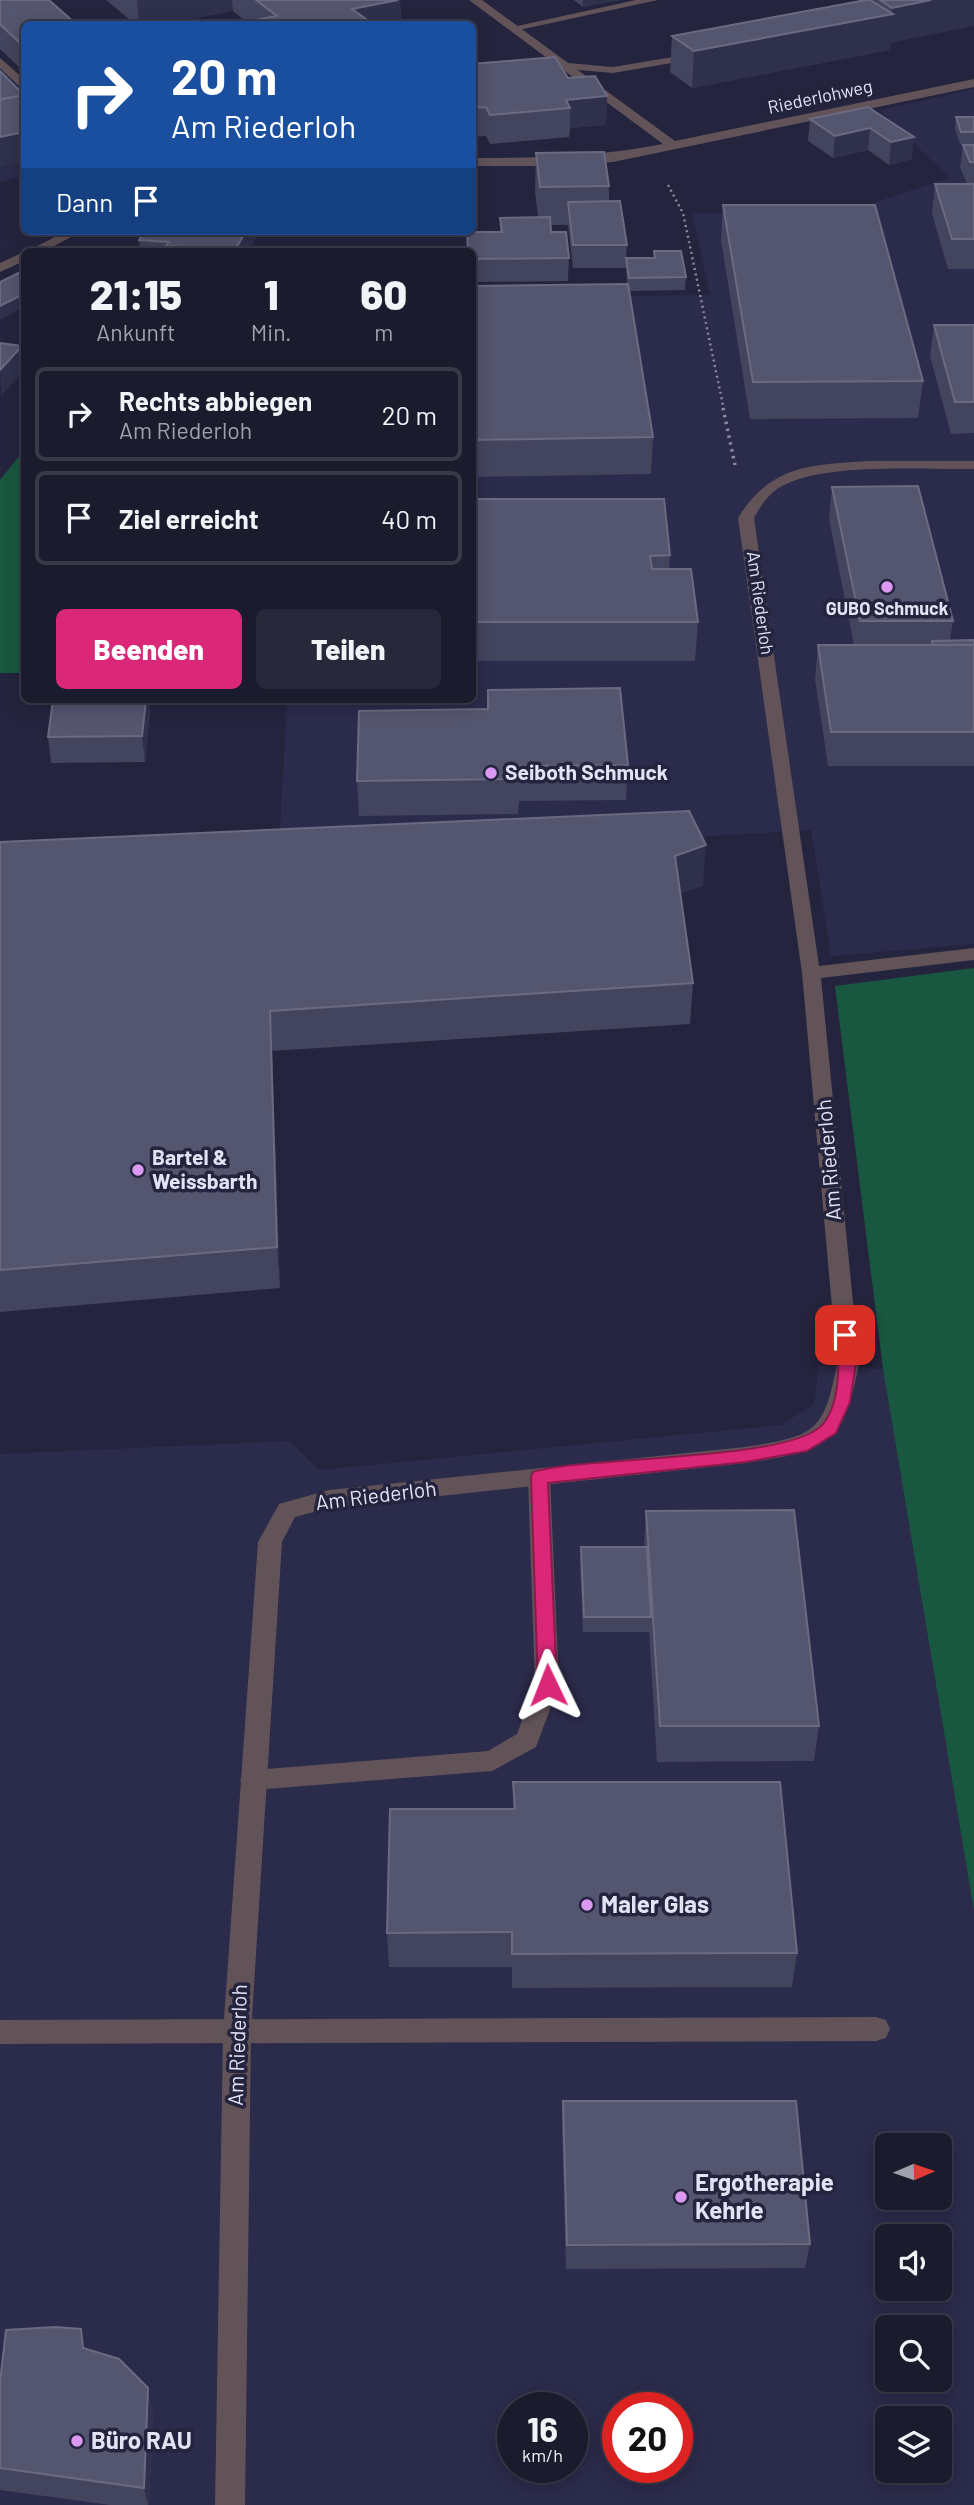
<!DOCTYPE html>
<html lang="de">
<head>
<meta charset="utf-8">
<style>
  body { margin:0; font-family:Barlow,sans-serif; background:#28283a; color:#f1f3f6; height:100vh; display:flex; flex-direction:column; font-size:26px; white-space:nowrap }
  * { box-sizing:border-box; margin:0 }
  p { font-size:23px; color:#a0a1aa }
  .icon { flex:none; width:38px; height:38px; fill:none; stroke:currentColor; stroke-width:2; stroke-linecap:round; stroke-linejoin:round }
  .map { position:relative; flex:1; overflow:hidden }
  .side { position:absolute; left:21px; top:248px; width:455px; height:455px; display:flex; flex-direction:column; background:#1b1b2e; border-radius:10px; box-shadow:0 4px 18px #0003,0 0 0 2px #39394a }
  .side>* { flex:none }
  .hud { position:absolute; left:21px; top:21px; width:455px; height:214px; border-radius:10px; box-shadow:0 4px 18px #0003,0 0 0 2px #39394a; background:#1a4fa0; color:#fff; overflow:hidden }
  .needle { width:46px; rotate:88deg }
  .controls { position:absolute; left:875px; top:2133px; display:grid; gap:14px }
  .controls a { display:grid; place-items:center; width:77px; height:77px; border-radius:10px; background:#1b1b2e; box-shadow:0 4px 18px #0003,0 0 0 2px #39394a; font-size:35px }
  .speed { position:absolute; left:497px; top:2392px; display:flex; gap:14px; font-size:35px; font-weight:700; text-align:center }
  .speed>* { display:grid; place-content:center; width:91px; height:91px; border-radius:50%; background:#1b1b2e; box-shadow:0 4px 18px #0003,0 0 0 2px #39394a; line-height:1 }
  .speed small { font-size:18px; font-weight:400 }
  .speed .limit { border:10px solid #d22; background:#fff; color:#111 }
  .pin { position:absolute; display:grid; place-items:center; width:60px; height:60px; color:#fff; margin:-30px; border-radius:14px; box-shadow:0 4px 10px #0006 }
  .me { position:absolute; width:77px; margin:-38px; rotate:358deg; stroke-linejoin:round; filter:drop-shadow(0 0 5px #0008) }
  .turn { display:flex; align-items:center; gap:24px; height:147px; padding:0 35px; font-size:32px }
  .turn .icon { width:91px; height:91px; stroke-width:2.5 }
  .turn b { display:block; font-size:49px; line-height:60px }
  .then { display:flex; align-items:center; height:66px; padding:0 35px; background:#0003; gap:14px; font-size:26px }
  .eta { display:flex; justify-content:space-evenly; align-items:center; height:119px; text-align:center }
  .eta b { font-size:42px; font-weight:800; line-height:49px }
  .button { display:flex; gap:14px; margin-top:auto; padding:14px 35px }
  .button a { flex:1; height:80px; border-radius:10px; background:#db2777; color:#fff; font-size:28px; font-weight:800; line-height:80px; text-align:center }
  .button a+a { background:#28283a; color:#f1f3f6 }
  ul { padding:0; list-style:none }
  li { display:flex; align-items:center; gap:21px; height:94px; margin:0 14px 10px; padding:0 21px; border:4px solid #39394a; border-radius:10px }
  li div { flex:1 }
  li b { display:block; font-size:26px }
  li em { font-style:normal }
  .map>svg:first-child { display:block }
  .built { fill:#2b2b4b; fill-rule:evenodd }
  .green { fill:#195740 }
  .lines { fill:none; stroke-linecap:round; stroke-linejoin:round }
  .path-far1 { stroke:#8a8a9f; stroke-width:2.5; stroke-dasharray:2 3.5; stroke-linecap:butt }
  .path { stroke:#8a8a9f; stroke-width:3.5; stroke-dasharray:2.5 4.5; stroke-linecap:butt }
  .lane { fill:#615358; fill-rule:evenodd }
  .street { fill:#615358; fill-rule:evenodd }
  .wall { fill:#43445e }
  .shaded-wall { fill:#2f304b }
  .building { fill:#54556e; stroke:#6a6b83; stroke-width:2 }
  .route { fill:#db2777; stroke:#8e194d; stroke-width:2 }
  .poi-dot { fill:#dc99f4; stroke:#24243e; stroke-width:2.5 }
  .labels { text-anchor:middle; stroke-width:7; stroke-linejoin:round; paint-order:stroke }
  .far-street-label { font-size:18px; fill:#e2e3f4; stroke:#24243e }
  .far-poi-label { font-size:18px; font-weight:bold; fill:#e2e3f4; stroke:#24243e }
  .poi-label { font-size:21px; font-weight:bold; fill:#e2e3f4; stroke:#24243e; text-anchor:start }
  .street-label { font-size:21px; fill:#e2e3f4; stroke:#24243e }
  .near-poi-label { font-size:24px; font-weight:bold; fill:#e2e3f4; stroke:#24243e; text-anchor:start }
</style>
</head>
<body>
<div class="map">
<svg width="974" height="2505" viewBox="0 0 974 2505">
  <rect width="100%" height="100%" fill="#24243e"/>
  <!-- built -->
  <g class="built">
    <path d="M0,67l24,24v85l-24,6z"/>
    <path d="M974,89v855l-143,12 -20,-126 -533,32 9,-162h185l1,-402 237,-3 -18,-82 147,1 110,-36 -69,-68z"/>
    <path d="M819,1365l64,4 91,542v594h-974v-1051l290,-13 29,29 462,-45 33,-21zM887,2146h53v52h-53zM887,2236h53v53h-53zM887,2328h53v52h-53zM513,2408h59v60h-59zM618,2408h59v60h-59zM887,2418h53v53h-53z"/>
  </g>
  <!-- green -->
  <g class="green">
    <path d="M24,450v223h-24v-193z"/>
    <path d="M974,968v943l-91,-542 -48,-383z"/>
  </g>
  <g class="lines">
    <!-- path-far1 -->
    <path class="path-far1" d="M668,185l15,28 41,197"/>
    <!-- path -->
    <path class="path" d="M723,408l12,57"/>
    <!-- lane -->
    <g class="lane">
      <path d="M636,0h22l-144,31 -6,-3z"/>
      <path d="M697,53l4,1v4l-88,15 -45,-4 -6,-3 6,-3 45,4z"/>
      <path d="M0,58l24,21v9l-4,-1 -20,-19z"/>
      <path d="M539,1468l8,3 3,6 9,208 -23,62 -44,24 -239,19 -9,-3 -4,-7 4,-7 9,-3 235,-19 29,-17 18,-49 -7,-208 3,-6z"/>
      <path d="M876,2017l10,3 4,9 -4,9 -10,3 -876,3v-24z"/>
    </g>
    <!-- street -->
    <g class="street">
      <path d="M469,0h13l193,141 299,-62v8l-361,75 -60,4h-81v-8c66,0 126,-1 191,-14z"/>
      <path d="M66,231h16l-39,21h-17z"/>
      <path d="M24,252v9l-24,11v-9z"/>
      <path d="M869,461h105v8c-50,1 -156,-8 -197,20 -10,7 -17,18 -23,29l65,448 155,-18v12l-153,18 38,385c-15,84 -34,88 -114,100l-416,45 -34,9 -13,25 -31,491 -6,472h-30l8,-472 35,-491 21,-38 50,-14 416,-43c69,-11 79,-13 92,-84l-35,-390 -64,-455c33,-54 74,-53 131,-57z"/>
    </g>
  </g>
  <!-- wall -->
  <g class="wall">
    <path d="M0,0l24,24v48l-24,-23z"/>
    <path d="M106,0h294l1,24h-168l13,-2 -13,-11 -70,13h-28z"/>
    <path d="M574,0h46l-37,7z"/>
    <path d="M866,0h108l-84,43 -1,7 -197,38 -22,-16 2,-36z"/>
    <path d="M472,64l96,14 39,18 -1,29 -36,3 -1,9 -79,7 -4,-8 -14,1z"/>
    <path d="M868,107l44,52 -23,6 -21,-15 -35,8 -25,-17 2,-22z"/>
    <path d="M956,117h18v28l-14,-1 -5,-15z"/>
    <path d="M963,145h11v124h-26l-16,-55 3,-30h32l-7,-17z"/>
    <path d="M536,153l73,33v15l18,44 -1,13h28v-7l32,26 -1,13 -56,1 24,146 -2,37 -179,3v-191l155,-2 -1,-16h-53l-5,-43h-17v7l18,26 -1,23 -96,1v-30h-5v-20h33v-14l38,-1 -3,-26z"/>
    <path d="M723,205l200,176 -5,37 -168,1 -29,-179z"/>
    <path d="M246,231h11v4l-9,17h-108l-1,-12z"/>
    <path d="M934,325h40v108l-23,1 -21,-78z"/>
    <path d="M832,487l121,134 -3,19h24v126h-146l-13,-87 3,-34h36l-25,-126z"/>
    <path d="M472,499l198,56 -1,14 29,53 -3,39h-223z"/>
    <path d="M150,710l-5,52 -94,1 -3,-26z"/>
    <path d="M359,711l269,54 -2,35 -107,1 -1,13 -159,2 -2,-35z"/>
    <path d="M0,842l703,44 -23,7 13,90 -3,41 -418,27 8,237 -280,24z"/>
    <path d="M646,1511l173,215 -5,35 -157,1 -8,-130h-66l-3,-70 1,-15h63z"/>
    <path d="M513,1782l284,171 -5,34 -280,1v-21h-123l-2,-34 126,-124z"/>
    <path d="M563,2101l247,143 -5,24 -239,1 -4,-143z"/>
    <path d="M86,2349l67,62 -4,94h-39l-110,-15v-108z"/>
  </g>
  <!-- shaded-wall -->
  <g class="shaded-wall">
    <path d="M137,0h95l1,11 -70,13h-24z"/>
    <path d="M400,0l1,24h-49v-15z"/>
    <path d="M583,0h37l-37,7z"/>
    <path d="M931,0h43v26l-84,17 -1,7 -197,38 2,-37 198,-36v-7z"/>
    <path d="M607,96l-1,29 -36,3v-20l-4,-8z"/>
    <path d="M870,128l-2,22 -35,8 2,-22z"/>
    <path d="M24,132v30l-24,5v-30z"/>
    <path d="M914,137l-2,22 -23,6 2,-23z"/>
    <path d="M246,231h11v4l-9,17h-13z"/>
    <path d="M24,294v13l-24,13v-14z"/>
    <path d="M22,346l2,24 -23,26 -1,-26z"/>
    <path d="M146,700h3l1,10 -5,52 -3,-26z"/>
    <path d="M706,845l-3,41 -31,10 3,-40z"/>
    <path d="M270,1011l2,40 8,237 -3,-41z"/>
    <path d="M148,2388l5,23 -4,94h-1l-4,-17z"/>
  </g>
  <!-- building -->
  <g class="building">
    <path d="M0,0h49l27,24h-52v23l-24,-23z"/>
    <path d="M256,0h142l-46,9 21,15h-140l44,-8z"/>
    <path d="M866,0h4l23,14 -199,37 -22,-15z"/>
    <path d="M880,0h51l-39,8z"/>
    <path d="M555,57l13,21 27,-2 12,20 -41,4 4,8 -80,7 -4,-8 -14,1v-44z"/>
    <path d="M0,71l24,24 -24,4z"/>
    <path d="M24,95v37l-24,5v-37z"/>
    <path d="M868,107l46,30 -23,5 -21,-14 -35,8 -25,-17z"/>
    <path d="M956,117h18v15h-13z"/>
    <path d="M963,145h11v17h-4z"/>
    <path d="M604,152l5,34 -69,1 -4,-34z"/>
    <path d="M935,184h39v55h-22z"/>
    <path d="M620,201l7,44h-54l-5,-43z"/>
    <path d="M723,205h152l48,176 -170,1z"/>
    <path d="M550,217l1,15h15l3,26 -97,1v-7h-4l-1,-20h35l-2,-14z"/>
    <path d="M144,231h102l-11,19 -69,-4 3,-4 -30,-2z"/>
    <path d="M654,251h27l5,26 -57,1 -3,-20h29z"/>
    <path d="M24,270v24l-24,12v-24z"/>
    <path d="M628,284l25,153 -181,3v-154z"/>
    <path d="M934,325h40v77h-19z"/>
    <path d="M0,343l22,3 -22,24z"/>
    <path d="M918,486l35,135h-93l-28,-134z"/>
    <path d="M472,499h192l6,56 -20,1 2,13h39l7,53h-226z"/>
    <path d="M974,640v5h-41l-1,-4z"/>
    <path d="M818,645h156v87h-143z"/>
    <path d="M620,688l8,77 -110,1 1,13 -162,2 2,-70 129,-2v-19z"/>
    <path d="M53,700h93l-4,36 -94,1z"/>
    <path d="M689,811l17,34 -31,11 18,127 -423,28 7,236 -277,23v-428z"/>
    <path d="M794,1510l25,216h-159l-14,-215z"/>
    <path d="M581,1547h66l4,70h-67z"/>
    <path d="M513,1782h267l17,171 -285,1v-22l-125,1 3,-124h125z"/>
    <path d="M563,2101h233l14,143 -243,1z"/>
    <path d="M55,2327l26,2 2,19 36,11 29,29 -4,100 -144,-20v-86l6,-52z"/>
  </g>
  <!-- route -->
  <path class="route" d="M845,1329l8,6 3,28 -6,39 -14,31 -29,18 -61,11 -198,21 9,202 -3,5 -6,2 -7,-2 -3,-5 -7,-208 2,-5c56,-17 261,-10 291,-49 17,-23 15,-61 13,-88z"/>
  <!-- markers -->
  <g class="poi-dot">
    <circle cx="887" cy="587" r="7"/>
    <circle cx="491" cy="773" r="7"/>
    <circle cx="138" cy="1170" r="7"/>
    <circle cx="587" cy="1905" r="7"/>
    <circle cx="681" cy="2197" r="7"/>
    <circle cx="77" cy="2441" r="7"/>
  </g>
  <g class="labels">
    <!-- far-street labels -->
    <g class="far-street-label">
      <text transform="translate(820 97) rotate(-12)" y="6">Riederlohweg</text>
      <text transform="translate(760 603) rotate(82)" y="6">Am Riederloh</text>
    </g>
    <!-- far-poi labels -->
    <g class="far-poi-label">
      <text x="887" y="615">GUBO Schmuck</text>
    </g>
    <!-- poi labels -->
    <g class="poi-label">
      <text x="505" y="780">Seiboth Schmuck</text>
      <text x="152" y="1165">Bartel &amp;<tspan x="152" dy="24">Weissbarth</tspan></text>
    </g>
    <!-- street labels -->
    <g class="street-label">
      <text transform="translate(829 1160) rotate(-95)" y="7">Am Riederloh</text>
      <text transform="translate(376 1496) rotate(-7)" y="7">Am Riederloh</text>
      <text transform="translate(238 2045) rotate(-88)" y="7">Am Riederloh</text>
    </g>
    <!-- near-poi labels -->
    <g class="near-poi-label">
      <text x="601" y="1913">Maler Glas</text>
      <text x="695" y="2191">Ergotherapie<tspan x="695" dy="28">Kehrle</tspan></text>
      <text x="91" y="2449">Büro RAU</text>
    </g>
  </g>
</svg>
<div class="controls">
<a><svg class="needle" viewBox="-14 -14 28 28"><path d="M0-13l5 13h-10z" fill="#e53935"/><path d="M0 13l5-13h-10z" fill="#a0a1aa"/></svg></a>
<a><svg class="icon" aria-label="sound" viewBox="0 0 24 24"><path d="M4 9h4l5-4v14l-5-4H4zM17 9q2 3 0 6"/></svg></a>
<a><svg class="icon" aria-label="search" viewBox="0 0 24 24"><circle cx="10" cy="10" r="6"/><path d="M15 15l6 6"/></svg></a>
<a><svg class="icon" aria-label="layers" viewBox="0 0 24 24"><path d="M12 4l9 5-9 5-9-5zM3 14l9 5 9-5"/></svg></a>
</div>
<div class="speed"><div>16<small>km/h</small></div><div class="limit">20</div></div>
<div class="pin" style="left:845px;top:1335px;background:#d93025"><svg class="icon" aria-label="arrive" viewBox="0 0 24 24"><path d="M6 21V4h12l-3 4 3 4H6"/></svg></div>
<svg class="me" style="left:548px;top:1685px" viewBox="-20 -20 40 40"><path d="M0-17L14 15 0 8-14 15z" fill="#db2777" stroke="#fff" stroke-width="4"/></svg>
<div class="hud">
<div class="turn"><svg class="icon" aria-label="right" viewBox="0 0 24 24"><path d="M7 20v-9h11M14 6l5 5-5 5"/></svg><div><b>20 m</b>Am Riederloh</div></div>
<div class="then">Dann<svg class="icon" aria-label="arrive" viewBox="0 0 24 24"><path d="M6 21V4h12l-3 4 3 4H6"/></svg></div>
</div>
<section class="side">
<div class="eta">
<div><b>21:15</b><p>Ankunft</p></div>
<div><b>1</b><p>Min.</p></div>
<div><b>60</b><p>m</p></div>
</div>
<ul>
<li><svg class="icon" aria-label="right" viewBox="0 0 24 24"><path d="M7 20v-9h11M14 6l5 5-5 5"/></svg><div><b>Rechts abbiegen</b><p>Am Riederloh</p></div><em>20 m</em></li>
<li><svg class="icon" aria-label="arrive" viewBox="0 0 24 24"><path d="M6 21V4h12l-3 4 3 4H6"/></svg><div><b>Ziel erreicht</b></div><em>40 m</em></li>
</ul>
<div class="button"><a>Beenden</a><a>Teilen</a></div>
</section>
</div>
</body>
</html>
